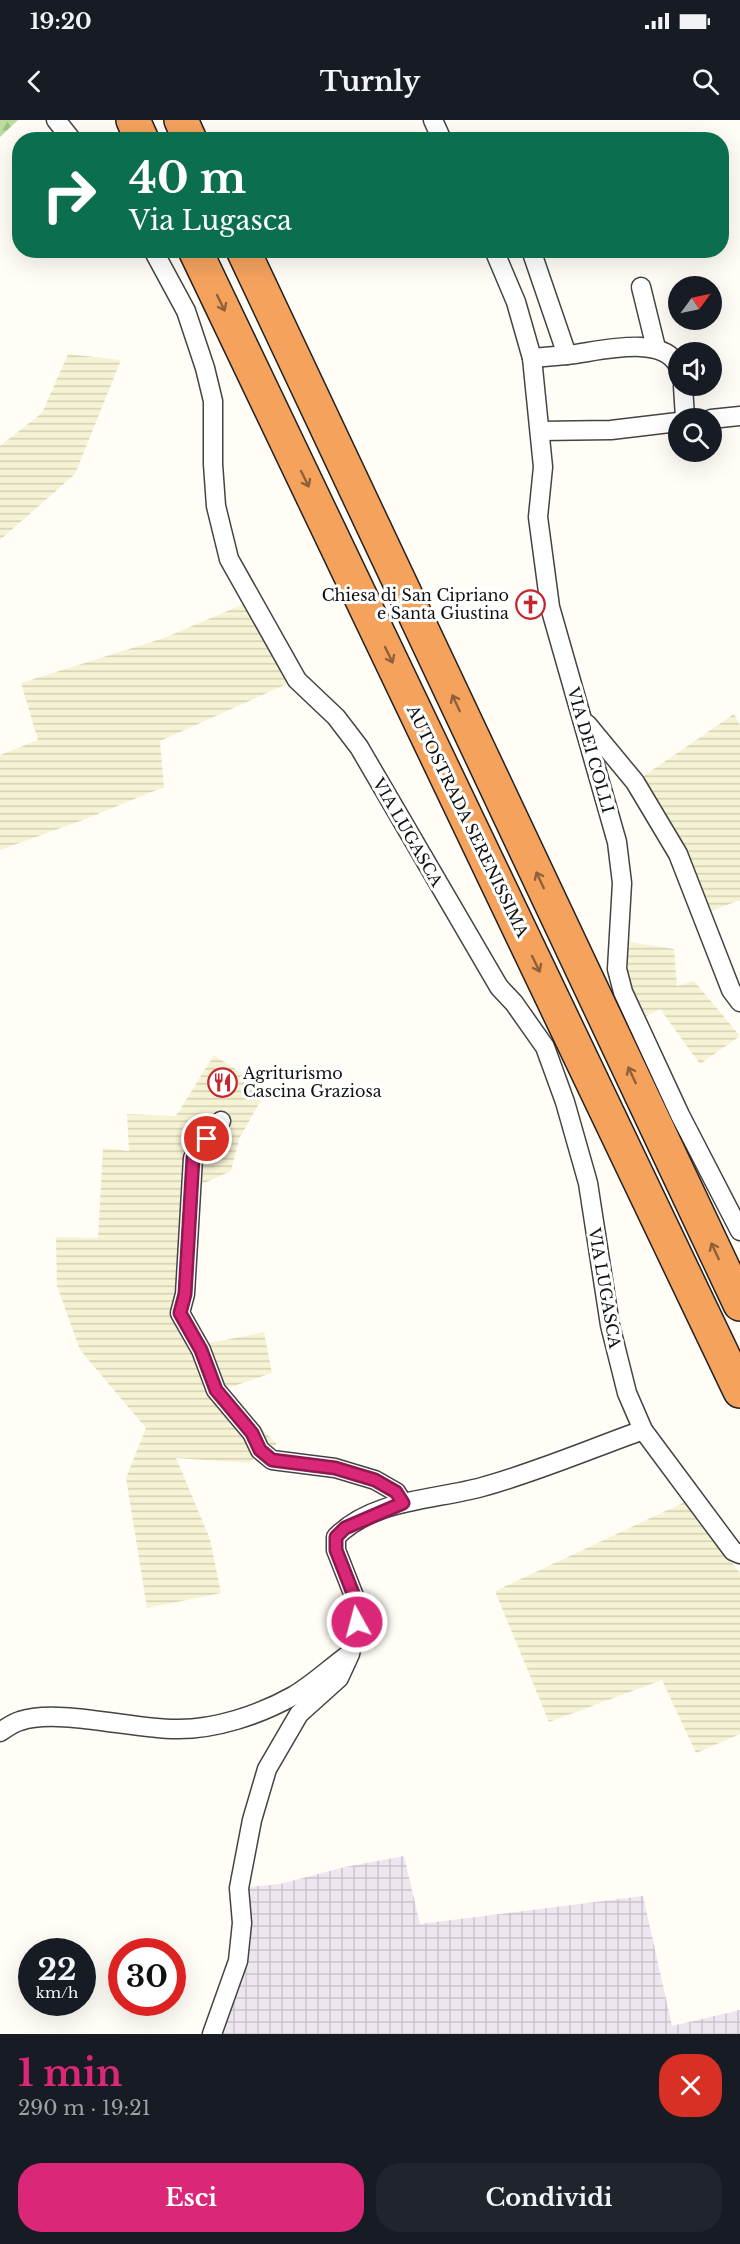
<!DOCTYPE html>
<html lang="it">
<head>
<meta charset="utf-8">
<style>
  body { margin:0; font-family:"Libre Baskerville",serif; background:#20242c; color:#f1f3f6; height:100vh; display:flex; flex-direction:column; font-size:22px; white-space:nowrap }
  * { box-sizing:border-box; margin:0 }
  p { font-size:20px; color:#9ea1a6 }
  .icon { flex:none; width:33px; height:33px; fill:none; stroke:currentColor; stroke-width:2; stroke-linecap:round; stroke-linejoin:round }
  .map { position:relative; height:1914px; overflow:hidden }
  .details { display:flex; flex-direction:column; background:#171b24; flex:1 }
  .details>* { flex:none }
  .guide { position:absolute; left:12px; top:12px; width:717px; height:126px; border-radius:24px; box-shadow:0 6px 24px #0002; background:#0b6e4f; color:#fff; overflow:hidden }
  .needle { width:39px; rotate:57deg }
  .tools { position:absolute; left:668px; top:156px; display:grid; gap:12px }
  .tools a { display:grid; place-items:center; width:54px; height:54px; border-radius:50%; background:#171b24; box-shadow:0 6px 24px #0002; font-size:30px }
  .speed { position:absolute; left:18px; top:1818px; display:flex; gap:12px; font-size:30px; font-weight:700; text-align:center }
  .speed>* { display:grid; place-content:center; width:78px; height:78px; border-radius:50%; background:#171b24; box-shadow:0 6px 24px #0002; line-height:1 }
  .speed small { font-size:15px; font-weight:400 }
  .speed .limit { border:9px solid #d22; background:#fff; color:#111 }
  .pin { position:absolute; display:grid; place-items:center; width:51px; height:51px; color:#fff; margin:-26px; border:3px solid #fff; border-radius:50%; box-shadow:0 2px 6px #0007 }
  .me { position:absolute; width:66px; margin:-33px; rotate:353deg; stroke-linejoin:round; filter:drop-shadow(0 0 4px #0008) }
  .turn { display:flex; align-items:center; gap:21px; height:126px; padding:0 18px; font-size:27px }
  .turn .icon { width:78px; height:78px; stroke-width:2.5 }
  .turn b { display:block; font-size:42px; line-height:51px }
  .round { display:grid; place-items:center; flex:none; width:63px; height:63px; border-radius:24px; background:#20242c }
  .headline { display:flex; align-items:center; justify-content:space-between; height:102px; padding:0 18px }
  h1 { font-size:36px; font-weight:700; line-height:45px; color:#db2777 }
  .action { display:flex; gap:12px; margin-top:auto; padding:12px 18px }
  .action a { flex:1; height:69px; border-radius:24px; background:#db2777; color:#fff; font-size:24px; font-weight:700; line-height:69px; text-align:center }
  .action a+a { background:#20242c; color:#f1f3f6 }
  .status { display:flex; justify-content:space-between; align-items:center; height:42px; padding:0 30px; background:#171b24; direction:ltr }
  .status svg { height:16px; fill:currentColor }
  header { display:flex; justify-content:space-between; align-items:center; height:78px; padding:0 18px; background:#171b24; font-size:27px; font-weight:700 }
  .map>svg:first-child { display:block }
  .industrial { fill:url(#industrial-grid) }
  .farmland { fill:url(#farmland-rules) }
  .forest { fill:url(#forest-firs) }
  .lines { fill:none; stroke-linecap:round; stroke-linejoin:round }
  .street-casing { stroke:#444; stroke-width:21 }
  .highway-casing { stroke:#222; stroke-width:36 }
  .street { stroke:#fff; stroke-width:18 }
  .highway { stroke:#f5a25d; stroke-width:33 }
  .oneway { stroke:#8e613b }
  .route-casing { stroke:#8e194d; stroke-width:15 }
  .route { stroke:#db2777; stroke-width:10 }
  .labels { text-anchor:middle; stroke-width:6; stroke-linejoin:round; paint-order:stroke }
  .poi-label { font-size:16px; fill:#111; stroke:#fff; text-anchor:end }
  .street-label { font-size:16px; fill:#111; stroke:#fff }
</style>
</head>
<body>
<div class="status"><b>19:20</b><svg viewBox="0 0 49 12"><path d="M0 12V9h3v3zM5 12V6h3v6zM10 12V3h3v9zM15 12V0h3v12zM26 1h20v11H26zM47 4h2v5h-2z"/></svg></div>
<header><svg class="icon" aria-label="back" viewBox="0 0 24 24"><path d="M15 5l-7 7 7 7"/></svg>Turnly<svg class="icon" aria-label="search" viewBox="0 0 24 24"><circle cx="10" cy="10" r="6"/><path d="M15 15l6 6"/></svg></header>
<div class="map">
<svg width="740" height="1914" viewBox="0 0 740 1914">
  <defs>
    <pattern id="industrial-grid" width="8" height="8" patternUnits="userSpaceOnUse" patternTransform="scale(1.5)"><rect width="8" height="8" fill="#eee6ef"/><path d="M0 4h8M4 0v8" fill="none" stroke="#cbc4cc"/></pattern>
    <pattern id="farmland-rules" width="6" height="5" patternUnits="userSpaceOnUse" patternTransform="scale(1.5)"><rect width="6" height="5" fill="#f6f3d4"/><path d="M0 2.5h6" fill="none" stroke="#d2cfb5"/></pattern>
    <pattern id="forest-firs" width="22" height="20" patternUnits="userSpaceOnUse" patternTransform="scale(1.5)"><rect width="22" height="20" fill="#b9dc9c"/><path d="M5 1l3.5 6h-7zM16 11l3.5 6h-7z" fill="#9ebc85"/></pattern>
  </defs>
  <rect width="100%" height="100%" fill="#fffdf5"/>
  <!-- industrial -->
  <path class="industrial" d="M404,1736l16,68 223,-28 29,130 68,-16v24h-528l14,-40 13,-106 41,-4 65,-17z"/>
  <!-- farmland -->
  <g class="farmland">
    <path d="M68,234l53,6 -46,114 -75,66v-94l42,-33z"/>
    <path d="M253,480l43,80 -136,61 4,46 -81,33 -83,30v-95l38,-15 -17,-57 143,-45z"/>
    <path d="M734,594l6,11v175l-39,15 -66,-133z"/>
    <path d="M618,820l56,9 3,37 17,-5 46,55 -40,28 -40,-55 -23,12z"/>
    <path d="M214,935l43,29 4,16 -22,39 -8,32 -33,15 -14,129 16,30 64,-13 8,41 -50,17 55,54 -29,19 -72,-5 34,81 11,54 -74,15 -21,-130 20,-50 -66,-78 -23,-64 -1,-49 42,1 5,-90 26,3 -2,-37 49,2z"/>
    <path d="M687,1381l53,72v161l-44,19 -34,-73 -113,42 -54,-131z"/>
  </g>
  <!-- forest -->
  <path class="forest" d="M0,0h18l-18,17z"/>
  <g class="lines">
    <defs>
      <g id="street">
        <path d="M56,0l16,20"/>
        <path d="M433,0l9,20"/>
        <path d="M153,130l33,61 19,57 8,33v63l3,42 13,53 68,121 39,37 23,30 140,240 15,16 31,44 20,55 23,81 22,142 17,68 16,37"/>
        <path d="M494,130l22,52 16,56 11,109 -5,50 12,90 67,235 5,41 -5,86 6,23 57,123 60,116"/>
        <path d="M531,130l36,105c30,-3 96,-22 111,11"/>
        <path d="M641,167l15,61"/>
        <path d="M532,238l35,-3"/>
        <path d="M683,266l2,32"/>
        <path d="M711,299l29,-3"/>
        <path d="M540,311l71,-1 67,-8"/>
        <path d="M587,604l48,58 43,72 53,136 9,12"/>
        <path d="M221,1001l-28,37 -8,136 -5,19 21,37 15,40 36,43 8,17 12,10 63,8 40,12 21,12 7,11"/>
        <path d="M0,1612c6,-4 13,-9 20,-11 36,-13 113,8 155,8 39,1 84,-14 118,-33 19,-11 37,-28 55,-41"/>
        <path d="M212,1914l26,-73 4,-38 -3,-35 13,-68 15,-51 32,-55 40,-36 11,-24 7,-32 -1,-21 -20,-51v-13c37,-38 99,-37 146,-50 55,-15 108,-38 161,-57l90,121 7,3"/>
      </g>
      <g id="highway">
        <path d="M133,0l9,20"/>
        <path d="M181,0l9,20"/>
        <path d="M195,130l545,1141"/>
        <path d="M243,130l497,1054"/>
      </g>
    </defs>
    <!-- street casing -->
    <use href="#street" class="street-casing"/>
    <!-- highway casing -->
    <use href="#highway" class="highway-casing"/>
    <!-- street -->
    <use href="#street" class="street"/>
    <!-- highway -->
    <use href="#highway" class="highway"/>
  </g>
  <!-- one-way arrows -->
  <defs><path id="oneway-shaft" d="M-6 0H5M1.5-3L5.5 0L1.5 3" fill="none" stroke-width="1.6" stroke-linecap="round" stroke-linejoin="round" transform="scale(1.5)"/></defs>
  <g class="oneway">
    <use href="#oneway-shaft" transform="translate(221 183) rotate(64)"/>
    <use href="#oneway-shaft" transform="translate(305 359) rotate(64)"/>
    <use href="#oneway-shaft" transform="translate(389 535) rotate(64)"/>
    <use href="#oneway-shaft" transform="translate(456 583) rotate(-115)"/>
    <use href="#oneway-shaft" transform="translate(540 760) rotate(-115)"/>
    <use href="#oneway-shaft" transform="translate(536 844) rotate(64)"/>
    <use href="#oneway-shaft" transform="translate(632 955) rotate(-115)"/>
    <use href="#oneway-shaft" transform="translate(715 1131) rotate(-115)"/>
  </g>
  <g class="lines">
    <defs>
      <path id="route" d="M207,1019l-14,19 -8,136 -5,19 21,37 15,40 36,43 8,17 12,10 63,8 40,12 21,12 7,11 -58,25 -9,9v13l20,51 1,21"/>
    </defs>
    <!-- route casing -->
    <use href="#route" class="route-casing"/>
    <!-- route -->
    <use href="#route" class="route"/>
  </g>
  <!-- icons -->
  <defs>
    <symbol id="church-ring" viewBox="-11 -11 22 22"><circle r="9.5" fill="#fff" stroke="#c4262e" stroke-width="1.5"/><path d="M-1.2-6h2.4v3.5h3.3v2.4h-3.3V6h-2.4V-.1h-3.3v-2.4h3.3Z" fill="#c4262e"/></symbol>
    <symbol id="restaurant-ring" viewBox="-11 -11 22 22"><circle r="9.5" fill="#fff" stroke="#c4262e" stroke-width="1.5"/><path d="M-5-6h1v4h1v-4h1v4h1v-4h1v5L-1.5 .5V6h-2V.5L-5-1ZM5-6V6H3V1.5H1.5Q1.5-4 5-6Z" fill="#c4262e"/></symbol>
  </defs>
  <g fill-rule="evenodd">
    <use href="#church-ring" x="514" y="468" width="33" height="33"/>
    <use href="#restaurant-ring" x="206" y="946" width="33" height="33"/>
  </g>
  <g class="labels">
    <!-- poi labels -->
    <g class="poi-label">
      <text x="509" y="481">Chiesa di San Cipriano<tspan x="509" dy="18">e Santa Giustina</tspan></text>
      <text x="243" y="959" text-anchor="start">Agriturismo<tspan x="243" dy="18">Cascina Graziosa</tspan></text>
    </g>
    <!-- street labels -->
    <g class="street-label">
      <text transform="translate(591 630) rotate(74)" y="6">VIA DEI COLLI</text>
      <text transform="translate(468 701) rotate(64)" y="6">AUTOSTRADA SERENISSIMA</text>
      <text transform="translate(408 712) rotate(60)" y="6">VIA LUGASCA</text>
      <text transform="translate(605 1168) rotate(80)" y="6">VIA LUGASCA</text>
    </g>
  </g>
</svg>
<div class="tools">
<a><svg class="needle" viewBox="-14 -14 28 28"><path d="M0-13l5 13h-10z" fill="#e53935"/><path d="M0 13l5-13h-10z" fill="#9ea1a6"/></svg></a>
<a><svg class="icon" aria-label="sound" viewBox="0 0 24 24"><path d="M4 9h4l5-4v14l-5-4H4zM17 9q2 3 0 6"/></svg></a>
<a><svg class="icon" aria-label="search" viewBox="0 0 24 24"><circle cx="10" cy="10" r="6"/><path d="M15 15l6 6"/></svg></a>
</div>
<div class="speed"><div>22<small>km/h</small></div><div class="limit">30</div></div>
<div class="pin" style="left:207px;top:1019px;background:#d93025"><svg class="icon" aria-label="arrive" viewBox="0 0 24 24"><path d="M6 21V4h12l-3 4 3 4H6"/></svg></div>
<svg class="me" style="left:357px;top:1502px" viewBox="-20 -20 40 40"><circle r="17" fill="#db2777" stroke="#fff" stroke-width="3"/><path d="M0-11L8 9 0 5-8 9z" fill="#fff"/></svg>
<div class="guide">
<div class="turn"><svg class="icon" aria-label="right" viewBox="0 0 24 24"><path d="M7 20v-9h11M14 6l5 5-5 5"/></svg><div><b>40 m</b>Via Lugasca</div></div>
</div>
</div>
<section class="details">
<div class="headline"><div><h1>1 min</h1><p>290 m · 19:21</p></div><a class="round" style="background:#d93025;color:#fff"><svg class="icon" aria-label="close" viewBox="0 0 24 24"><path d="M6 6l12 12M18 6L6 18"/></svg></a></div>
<div class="action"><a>Esci</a><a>Condividi</a></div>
</section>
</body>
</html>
